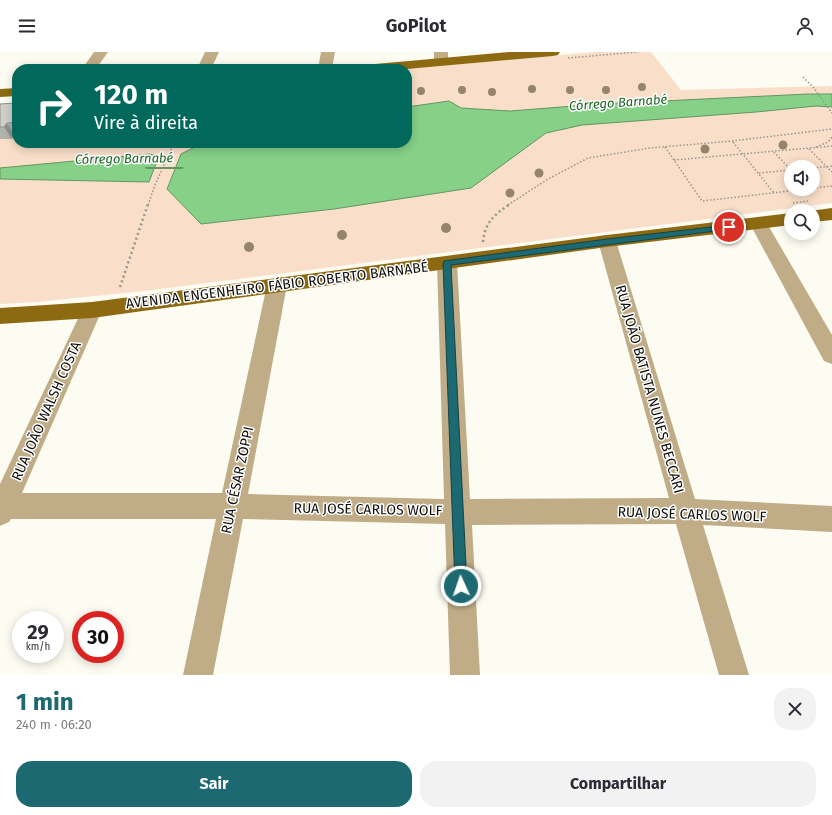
<!DOCTYPE html>
<html lang="pt">
<head>
<meta charset="utf-8">
<style>
  body { margin:0; font-family:"Fira Sans",sans-serif; background:#f2f2f3; color:#2b2b33; height:100vh; display:flex; flex-direction:column; font-size:15px; white-space:nowrap }
  * { box-sizing:border-box; margin:0 }
  p { font-size:13px; color:#7c7c81 }
  .icon { flex:none; width:22px; height:22px; fill:none; stroke:currentColor; stroke-width:2; stroke-linecap:round; stroke-linejoin:round }
  .map { position:relative; height:623px; overflow:hidden }
  .sheet { display:flex; flex-direction:column; background:#fff; flex:1 }
  .sheet>* { flex:none }
  .top-card { position:absolute; left:12px; top:12px; width:400px; height:84px; border-radius:16px; box-shadow:0 2px 10px #0003; background:#00695c; color:#fff; overflow:hidden }
  .buttons { position:absolute; left:784px; top:108px; display:grid; gap:8px }
  .buttons a { display:grid; place-items:center; width:36px; height:36px; border-radius:50%; background:#fff; box-shadow:0 2px 10px #0003; font-size:20px }
  .speed { position:absolute; left:12px; top:559px; display:flex; gap:8px; font-size:20px; font-weight:700; text-align:center }
  .speed>* { display:grid; place-content:center; width:52px; height:52px; border-radius:50%; background:#fff; box-shadow:0 2px 10px #0003; line-height:1 }
  .speed small { font-size:10px; font-weight:400 }
  .speed .limit { border:6px solid #d22; background:#fff; color:#111 }
  .pin { position:absolute; display:grid; place-items:center; width:34px; height:34px; color:#fff; margin:-17px; border:2px solid #fff; border-radius:50%; box-shadow:0 1px 4px #0007 }
  .me { position:absolute; width:44px; margin:-22px; rotate:357deg; stroke-linejoin:round; filter:drop-shadow(0 0 3px #0008) }
  .turn { display:flex; align-items:center; gap:14px; height:84px; padding:0 16px; font-size:18px }
  .turn .icon { width:52px; height:52px; stroke-width:2.5 }
  .turn b { display:block; font-size:28px; line-height:34px }
  .round { display:grid; place-items:center; flex:none; width:42px; height:42px; border-radius:16px; background:#f2f2f3 }
  .headline { display:flex; align-items:center; justify-content:space-between; height:68px; padding:0 16px }
  h1 { font-size:24px; font-weight:700; line-height:30px; color:#1d6971 }
  .cta { display:flex; gap:8px; margin-top:auto; padding:8px 16px }
  .cta a { flex:1; height:46px; border-radius:16px; background:#1d6971; color:#fff; font-size:16px; font-weight:700; line-height:46px; text-align:center }
  .cta a+a { background:#f2f2f3; color:#2b2b33 }
  header { display:flex; justify-content:space-between; align-items:center; height:52px; padding:0 16px; background:#fff; font-size:18px; font-weight:700 }
  .map>svg:first-child { display:block }
  .green { fill:#f9dfc9; fill-rule:evenodd }
  .water { fill:#86d088; stroke:#629662 }
  .lines { fill:none; stroke-linecap:round; stroke-linejoin:round }
  .stream { fill:#629662; fill-rule:evenodd }
  .path-far1 { stroke:#95958e; stroke-width:1.5; stroke-dasharray:1.5 2; stroke-linecap:butt }
  .path { stroke:#95958e; stroke-width:2.5; stroke-dasharray:2 3; stroke-linecap:butt }
  .minor { fill:#c0ad87; fill-rule:evenodd }
  .major { fill:#8d6a12; fill-rule:evenodd }
  .tree { fill:#94846d }
  .wall { fill:#b1b4ad }
  .shaded-wall { fill:#90928d }
  .building { fill:#ced1c9; stroke:#90928d }
  .route { fill:#1d6971; stroke:#134449 }
  .labels { text-anchor:middle; stroke-width:3; stroke-linejoin:round; paint-order:stroke }
  .far-water-label { font-size:13px; font-style:italic; fill:#1c6624; stroke:#fff }
  .street-label { font-size:14px; fill:#0d0d0a; stroke:#fff }
</style>
</head>
<body>
<header><svg class="icon" aria-label="menu" viewBox="0 0 24 24"><path d="M4 6h16M4 12h16M4 18h16"/></svg>GoPilot<svg class="icon" aria-label="person" viewBox="0 0 24 24"><circle cx="12" cy="8" r="4"/><path d="M4 21q1-7 8-7t8 7"/></svg></header>
<div class="map">
<svg width="832" height="623" viewBox="0 0 832 623">
  <rect width="100%" height="100%" fill="#fcfcf2"/>
  <!-- green -->
  <path class="green" d="M595,0h56l30,38 151,-4v117l-688,88 -107,11 -37,2v-165h12l2,-4 3,-1v9h390l-1,-74zM791,115h22v22h-22z"/>
  <!-- water -->
  <g class="water">
    <path d="M808,42h24v13l-16,-1 -60,6 -174,13 -36,8 -75,55 -137,21 -133,15 -34,-35 14,-35 22,-11h204v-36l42,-6 12,7 49,3 90,-7z"/>
    <path d="M149,102l10,2 -10,26 -149,-3v-11z"/>
  </g>
  <g class="lines">
    <!-- stream -->
    <path class="stream" d="M145,115h37l2,1 -2,1h-35l-2,-1z"/>
    <!-- path-far1 -->
    <g class="path-far1">
      <path d="M568,6l70,-6"/>
      <path d="M803,25l10,10 19,26"/>
      <path d="M733,90l41,51"/>
      <path d="M665,95l37,54 105,-12"/>
      <path d="M816,95l12,-5 4,-5"/>
      <path d="M809,97l23,23"/>
      <path d="M774,100l17,18"/>
      <path d="M674,108l158,-14"/>
      <path d="M813,116l19,-2"/>
      <path d="M759,121l32,-3"/>
      <path d="M813,136l19,-2"/>
      <path d="M793,151l15,-2"/>
      <path d="M148,153l7,-20 19,-42"/>
      <path d="M508,153l40,-26 40,-21 62,-10 82,-7 100,-12"/>
    </g>
    <!-- path -->
    <g class="path">
      <path d="M483,190c2,-20 11,-27 27,-38"/>
      <path d="M120,235l28,-83"/>
    </g>
    <!-- minor -->
    <g class="minor">
      <path d="M94,0h14l-12,17h-14z"/>
      <path d="M205,0h14l-8,17h-14z"/>
      <path d="M321,0h14l-3,17h-14z"/>
      <path d="M434,0h14v10l-2,3h-10l-2,-3z"/>
      <path d="M759,166l6,2 67,115v29l-8,-3 -74,-137 3,-4z"/>
      <path d="M607,183l7,1 2,5 79,258 137,7v26l-129,-7 46,150h-30l-43,-151 -204,1 8,150h-30l-5,-151 -202,-5 -30,156h-30l33,-156h-205l-2,3 -9,4v-42l82,-174 3,-6 7,-2 7,2 3,6 -80,183h200l45,-208 3,-5 7,-2 7,2 3,5 -39,209 196,5 -7,-236 3,-5 7,-2 7,2 3,5 13,236 199,-1 -71,-257 2,-5z"/>
    </g>
    <!-- major -->
    <g class="major">
      <path d="M509,0h51l-2,3 -5,1 -146,13h-50l2,-3 5,-1z"/>
      <path d="M17,36v8l-17,1v-8z"/>
      <path d="M832,156v12l-19,2v-11h-3z"/>
      <path d="M791,161v12l-184,22 -515,71 -92,6v-16l92,-6 515,-67z"/>
    </g>
  </g>
  <!-- trees -->
  <g class="tree">
    <circle cx="642" cy="35" r="4"/>
    <circle cx="532" cy="37" r="4"/>
    <circle cx="462" cy="38" r="4"/>
    <circle cx="570" cy="38" r="4"/>
    <circle cx="606" cy="38" r="4"/>
    <circle cx="421" cy="39" r="4"/>
    <circle cx="492" cy="40" r="4"/>
    <circle cx="783" cy="93" r="4.5"/>
    <circle cx="705" cy="97" r="4.5"/>
    <circle cx="539" cy="121" r="4.5"/>
    <circle cx="510" cy="141" r="4.5"/>
    <circle cx="446" cy="176" r="5"/>
    <circle cx="342" cy="183" r="5"/>
    <circle cx="249" cy="195" r="5"/>
  </g>
  <!-- wall -->
  <path class="wall" d="M17,51v31l-3,1 -2,4h-12v-35z"/>
  <!-- shaded-wall -->
  <path class="shaded-wall" d="M7,71l7,12 -2,4 -8,-12z"/>
  <!-- building -->
  <path class="building" d="M17,51v19l-10,1 -3,4h-4v-23z"/>
  <!-- route -->
  <path class="route" d="M729,173l2,1v3l-280,36 16,321 -2,4 -4,2 -4,-2 -2,-4 -12,-323 1,-2 163,-22z"/>
  <g class="labels">
    <!-- far-water labels -->
    <g class="far-water-label">
      <text transform="translate(618 50) rotate(-4)" y="5">Córrego Barnabé</text>
      <text transform="translate(124 106) rotate(-1)" y="5">Córrego Barnabé</text>
    </g>
    <!-- street labels -->
    <g class="street-label">
      <text transform="translate(277 233) rotate(-7)" y="5">AVENIDA ENGENHEIRO FÁBIO ROBERTO BARNABÉ</text>
      <text transform="translate(650 337) rotate(74)" y="5">RUA JOÃO BATISTA NUNES BECCARI</text>
      <text transform="translate(46 359) rotate(-66)" y="5">RUA JOÃO WALSH COSTA</text>
      <text transform="translate(237 428) rotate(-78)" y="5">RUA CÉSAR ZOPPI</text>
      <text transform="translate(368 457) rotate(1)" y="5">RUA JOSÉ CARLOS WOLF</text>
      <text transform="translate(692 462) rotate(2)" y="5">RUA JOSÉ CARLOS WOLF</text>
    </g>
  </g>
</svg>
<div class="buttons">
<a><svg class="icon" aria-label="sound" viewBox="0 0 24 24"><path d="M4 9h4l5-4v14l-5-4H4zM17 9q2 3 0 6"/></svg></a>
<a><svg class="icon" aria-label="search" viewBox="0 0 24 24"><circle cx="10" cy="10" r="6"/><path d="M15 15l6 6"/></svg></a>
</div>
<div class="speed"><div>29<small>km/h</small></div><div class="limit">30</div></div>
<div class="pin" style="left:729px;top:175px;background:#d93025"><svg class="icon" aria-label="arrive" viewBox="0 0 24 24"><path d="M6 21V4h12l-3 4 3 4H6"/></svg></div>
<svg class="me" style="left:461px;top:534px" viewBox="-20 -20 40 40"><circle r="17" fill="#1d6971" stroke="#fff" stroke-width="3"/><path d="M0-11L8 9 0 5-8 9z" fill="#fff"/></svg>
<div class="top-card">
<div class="turn"><svg class="icon" aria-label="right" viewBox="0 0 24 24"><path d="M7 20v-9h11M14 6l5 5-5 5"/></svg><div><b>120 m</b>Vire à direita</div></div>
</div>
</div>
<section class="sheet">
<div class="headline"><div><h1>1 min</h1><p>240 m · 06:20</p></div><a class="round"><svg class="icon" aria-label="close" viewBox="0 0 24 24"><path d="M6 6l12 12M18 6L6 18"/></svg></a></div>
<div class="cta"><a>Sair</a><a>Compartilhar</a></div>
</section>
</body>
</html>
